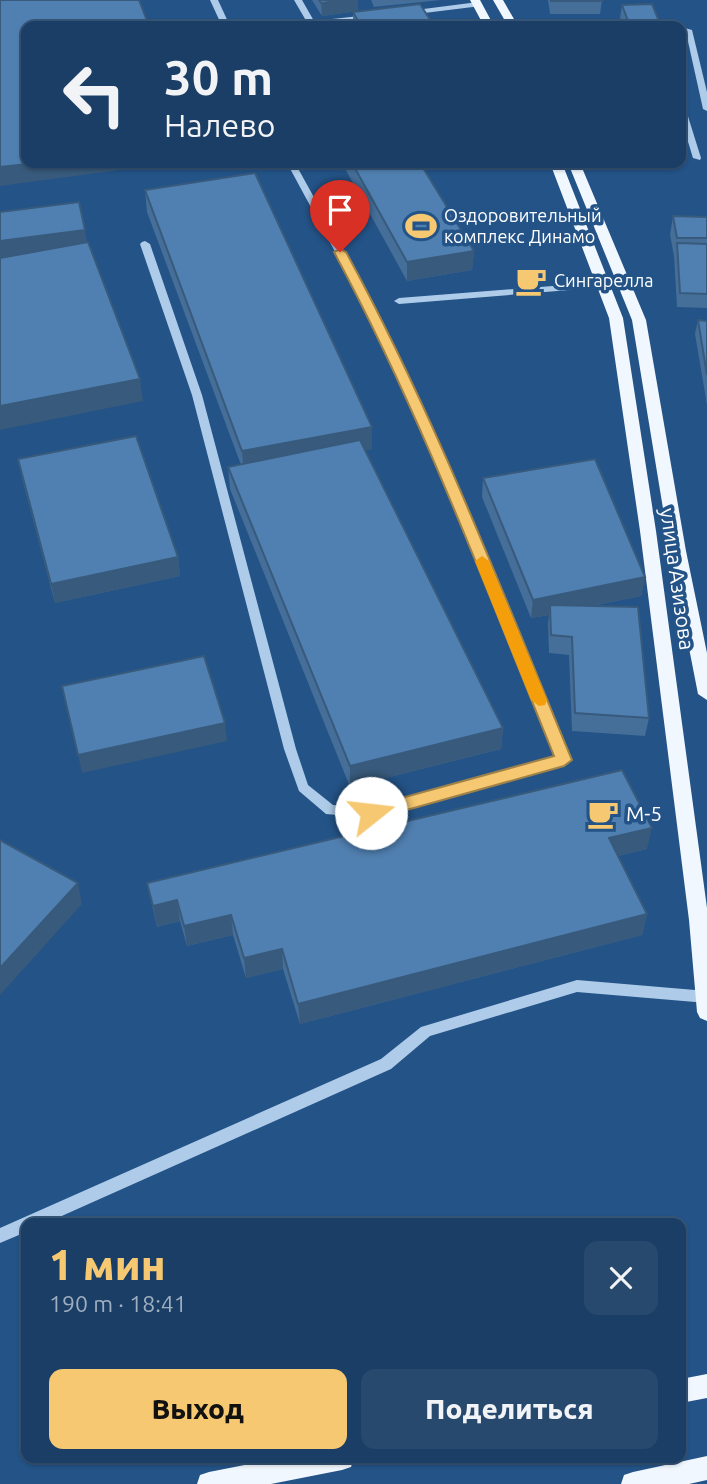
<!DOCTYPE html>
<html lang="ru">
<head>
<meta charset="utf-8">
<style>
  body { margin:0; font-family:Ubuntu,sans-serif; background:#27496e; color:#f1f3f6; height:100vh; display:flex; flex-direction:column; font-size:26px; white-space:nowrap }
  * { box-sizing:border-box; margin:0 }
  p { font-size:23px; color:#9faebf }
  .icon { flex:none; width:38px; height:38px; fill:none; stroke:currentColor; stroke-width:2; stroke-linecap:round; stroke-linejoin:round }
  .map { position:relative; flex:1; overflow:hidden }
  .drawer { position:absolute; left:21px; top:1218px; width:665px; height:245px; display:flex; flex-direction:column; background:#1a3e65; border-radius:14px; box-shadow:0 2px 5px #0004,0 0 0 2px #385779 }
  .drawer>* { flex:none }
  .banner { position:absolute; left:21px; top:21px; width:665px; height:147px; border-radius:14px; box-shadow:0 2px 5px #0004,0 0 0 2px #385779; background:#1a3e65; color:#f1f3f6; overflow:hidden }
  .pin { position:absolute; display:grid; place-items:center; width:60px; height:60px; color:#fff; margin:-72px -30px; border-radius:50% 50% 50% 0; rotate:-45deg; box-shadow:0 0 7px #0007 }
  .pin .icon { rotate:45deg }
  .me { position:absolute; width:77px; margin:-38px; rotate:74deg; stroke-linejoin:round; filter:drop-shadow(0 0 5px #0008) }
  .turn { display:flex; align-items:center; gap:24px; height:147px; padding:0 28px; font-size:32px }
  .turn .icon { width:91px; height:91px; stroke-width:2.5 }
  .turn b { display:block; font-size:49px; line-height:60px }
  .round { display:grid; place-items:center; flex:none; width:74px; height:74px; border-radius:14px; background:#27496e }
  .overview { display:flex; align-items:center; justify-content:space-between; height:119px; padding:0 28px }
  h1 { font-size:42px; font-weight:800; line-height:52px; color:#f5c871 }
  .button { display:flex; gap:14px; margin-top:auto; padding:14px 28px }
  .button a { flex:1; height:80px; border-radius:14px; background:#f5c871; color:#111; font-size:28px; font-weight:800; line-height:80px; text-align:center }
  .button a+a { background:#27496e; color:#f1f3f6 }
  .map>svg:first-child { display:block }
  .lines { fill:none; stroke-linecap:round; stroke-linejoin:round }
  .minor { fill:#aecce9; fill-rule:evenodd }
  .major { fill:#f1f7fe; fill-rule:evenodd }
  .wall { fill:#456e98 }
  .shaded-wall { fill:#385a7c }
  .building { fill:#5080b1; stroke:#385a7c; stroke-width:2 }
  .route { fill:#f5c871; stroke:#9f8249; stroke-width:2 }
  .slow { fill:#f59e0b }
  .labels { text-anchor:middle; stroke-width:7; stroke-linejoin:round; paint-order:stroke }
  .far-poi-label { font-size:18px; fill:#fff; stroke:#235387; text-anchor:start }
  .street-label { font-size:21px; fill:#fff; stroke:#235387 }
  .poi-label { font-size:21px; fill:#fff; stroke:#235387; text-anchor:start }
</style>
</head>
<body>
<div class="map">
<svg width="707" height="1484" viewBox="0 0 707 1484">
  <rect width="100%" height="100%" fill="#235387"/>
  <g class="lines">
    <!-- minor -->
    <g class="minor">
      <path d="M210,0h8l12,26h-8z"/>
      <path d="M294,0h8l12,21 55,-6 4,2 -4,2 -57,7 -4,-2z"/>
      <path d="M478,2l4,2 -1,2 -73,9 -4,-2 4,-2z"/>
      <path d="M685,28l7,2 15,62v19l-4,-2z"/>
      <path d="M681,108l5,2 15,48 -1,2 -7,-2 -12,-39z"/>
      <path d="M287,163h8l87,157 72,160 116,280 -2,3 -197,55 -45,-4 -27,-23 -15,-42 -92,-354 -52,-151 2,-2 3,-1 5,3 52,151 94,354 12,36 25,20 38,3 186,-51 -113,-277 -72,-160z"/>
      <path d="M604,282l3,1v4l-208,17 -5,-3 5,-3z"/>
      <path d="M577,980l130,11v12l-130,-11 -147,44 -39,33 -345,154h-20v9l-26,11v-15l381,-169 40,-32z"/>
    </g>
    <!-- major -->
    <g class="major">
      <path d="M470,0h10l14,26h-10z"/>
      <path d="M493,0h10l15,26h-10z"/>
      <path d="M550,163h12l61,155 33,213 51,377v113l-7,-3 -3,-6 -8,-92 -49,-389 -31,-213z"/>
      <path d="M568,163h12l66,157 40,231 21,102v47l-9,-6 -28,-143 -38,-231z"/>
      <path d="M707,1374v24l-26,5v-24z"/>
      <path d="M707,1456v24l-18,4h-68l3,-9 9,-3z"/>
      <path d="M281,1458h73l-3,9 -9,3 -71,14h-74l3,-9 9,-3z"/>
    </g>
  </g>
  <!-- wall -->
  <g class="wall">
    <path d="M312,0h46v11l-36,5z"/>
    <path d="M371,0h70l-67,7z"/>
    <path d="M548,0h54l-2,14h-50z"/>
    <path d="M622,5l39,21h-38l-3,-8z"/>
    <path d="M353,12l81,14h-81z"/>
    <path d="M342,163h78l54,88 -2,19 -65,11z"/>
    <path d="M145,190l227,259 -7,1 138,278 -2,21 -151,38 -120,-298 -2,-22 13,-2 -94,-253z"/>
    <path d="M673,216l34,1v91l-30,-1 -3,-51 -4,-21z"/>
    <path d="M698,320l9,1v84l-12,-71z"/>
    <path d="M18,459l160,98 2,19 -125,27 -33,-125z"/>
    <path d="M483,478l162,99 -4,19 -49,10 57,112 -4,18 -73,-5 -3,-76 -20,-2 -1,-29 1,-9 -18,3 -49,-121z"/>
    <path d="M647,849l-29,7 29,58 -5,21 -342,89 -17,-55 -37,9 -13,-43 -46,11 -7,-25 -23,6 -10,-44z"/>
  </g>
  <!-- shaded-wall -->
  <g class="shaded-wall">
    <path d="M346,0h12v11l-36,5 -1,-13z"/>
    <path d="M36,163h136l-172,23v-19z"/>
    <path d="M85,230l3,19 -88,11v-19z"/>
    <path d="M474,251l-2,19 -65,11v-19z"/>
    <path d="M140,379l3,22 -143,29v-24z"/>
    <path d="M372,427v22l-128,24 -2,-22z"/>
    <path d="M178,557l2,19 -125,27 -4,-19z"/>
    <path d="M645,577l-4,19 -90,18 -1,-9 -1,10 -18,3 2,-18z"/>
    <path d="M225,723l2,18 -145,32 -4,-18z"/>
    <path d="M503,728l-2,21 -151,38v-21z"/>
    <path d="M652,828l-5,21 -42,10 4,-21z"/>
    <path d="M78,883l4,21 -82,91v-27z"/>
    <path d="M177,900l3,21 -23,6 -4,-21z"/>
    <path d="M647,914l-5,21 -342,89 -2,-20z"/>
    <path d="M231,915l2,20 -46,11 -3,-20z"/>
    <path d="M282,949l1,20 -37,9 -2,-20z"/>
  </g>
  <!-- building -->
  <g class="building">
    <path d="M0,0h139l10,26h-123v137h10l-36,4z"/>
    <path d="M319,0h27l-25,3z"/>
    <rect x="551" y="0" width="51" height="1"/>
    <path d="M420,4l14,22h-73l-8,-14z"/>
    <path d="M652,4l9,22h-31l-8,-21z"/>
    <path d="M352,163h68l54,88 -67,11z"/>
    <path d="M255,173l117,254 -130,24 -97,-261z"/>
    <path d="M79,202l6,28 -85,11v-29z"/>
    <path d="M673,216l34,1v21h-30z"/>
    <path d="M88,242l52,137 -140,27v-148z"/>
    <path d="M677,243l30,1v50l-27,-1z"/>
    <path d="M698,320l9,1v54z"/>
    <path d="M136,436l42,121 -127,27 -33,-125z"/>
    <path d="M360,440l143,288 -153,38 -122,-299z"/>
    <path d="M595,459l50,118 -112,23 -50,-122z"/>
    <path d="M550,605l88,2 11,111 -74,-5 -3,-76 -21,-2z"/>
    <path d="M204,656l21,67 -147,32 -16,-69z"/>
    <path d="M622,770l30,58 -43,10 38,76 -349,90 -16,-55 -38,9 -13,-43 -47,11 -7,-26 -24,6 -6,-23z"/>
    <path d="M0,840l78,43 -78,85z"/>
  </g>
  <!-- route -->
  <path class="route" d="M340,249l6,3c89,163 155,337 226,508l-8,6 -193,54 -6,-2v-10l189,-52c-69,-170 -133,-342 -220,-504z"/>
  <!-- slow -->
  <path class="slow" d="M482,556l7,5 58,139 -2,5 -6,1 -8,-6 -56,-139z"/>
  <!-- icons -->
  <defs>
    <symbol id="stadium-bare" viewBox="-9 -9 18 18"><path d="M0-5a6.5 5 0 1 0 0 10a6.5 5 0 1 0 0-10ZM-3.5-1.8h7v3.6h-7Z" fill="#f5c871" stroke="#235387" stroke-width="2.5" paint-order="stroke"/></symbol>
    <symbol id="cafe-bare" viewBox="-9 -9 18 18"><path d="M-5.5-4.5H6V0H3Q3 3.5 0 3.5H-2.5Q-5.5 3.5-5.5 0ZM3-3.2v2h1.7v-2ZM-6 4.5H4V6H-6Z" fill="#f5c871" stroke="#235387" stroke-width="2.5" paint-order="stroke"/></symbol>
  </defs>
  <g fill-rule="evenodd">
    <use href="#stadium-bare" x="399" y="204" width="44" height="44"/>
    <use href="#cafe-bare" x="509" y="259" width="44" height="44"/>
    <use href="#cafe-bare" x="581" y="792" width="44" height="44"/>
  </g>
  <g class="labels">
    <!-- far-poi labels -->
    <g class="far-poi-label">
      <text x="444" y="222">Оздоровительный<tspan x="444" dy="21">комплекс Динамо</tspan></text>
      <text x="554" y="287">Сингарелла</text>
    </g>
    <!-- street labels -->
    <g class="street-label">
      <text transform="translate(677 579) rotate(82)" y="7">улица Азизова</text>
    </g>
    <!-- poi labels -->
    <g class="poi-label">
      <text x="626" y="821">М-5</text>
    </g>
  </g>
</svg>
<div class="pin" style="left:340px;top:252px;background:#d93025"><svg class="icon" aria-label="arrive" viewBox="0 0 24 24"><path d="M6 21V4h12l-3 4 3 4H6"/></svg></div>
<svg class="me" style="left:371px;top:813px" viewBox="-20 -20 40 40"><circle r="19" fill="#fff"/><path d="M0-13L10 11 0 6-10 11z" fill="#f5c871"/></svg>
<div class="banner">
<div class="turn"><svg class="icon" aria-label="left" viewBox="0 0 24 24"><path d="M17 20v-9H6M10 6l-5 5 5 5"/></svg><div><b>30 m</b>Налево</div></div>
</div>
<section class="drawer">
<div class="overview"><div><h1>1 мин</h1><p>190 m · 18:41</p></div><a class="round"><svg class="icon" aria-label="close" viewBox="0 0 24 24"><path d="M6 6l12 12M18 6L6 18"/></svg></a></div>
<div class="button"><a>Выход</a><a>Поделиться</a></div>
</section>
</div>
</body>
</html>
